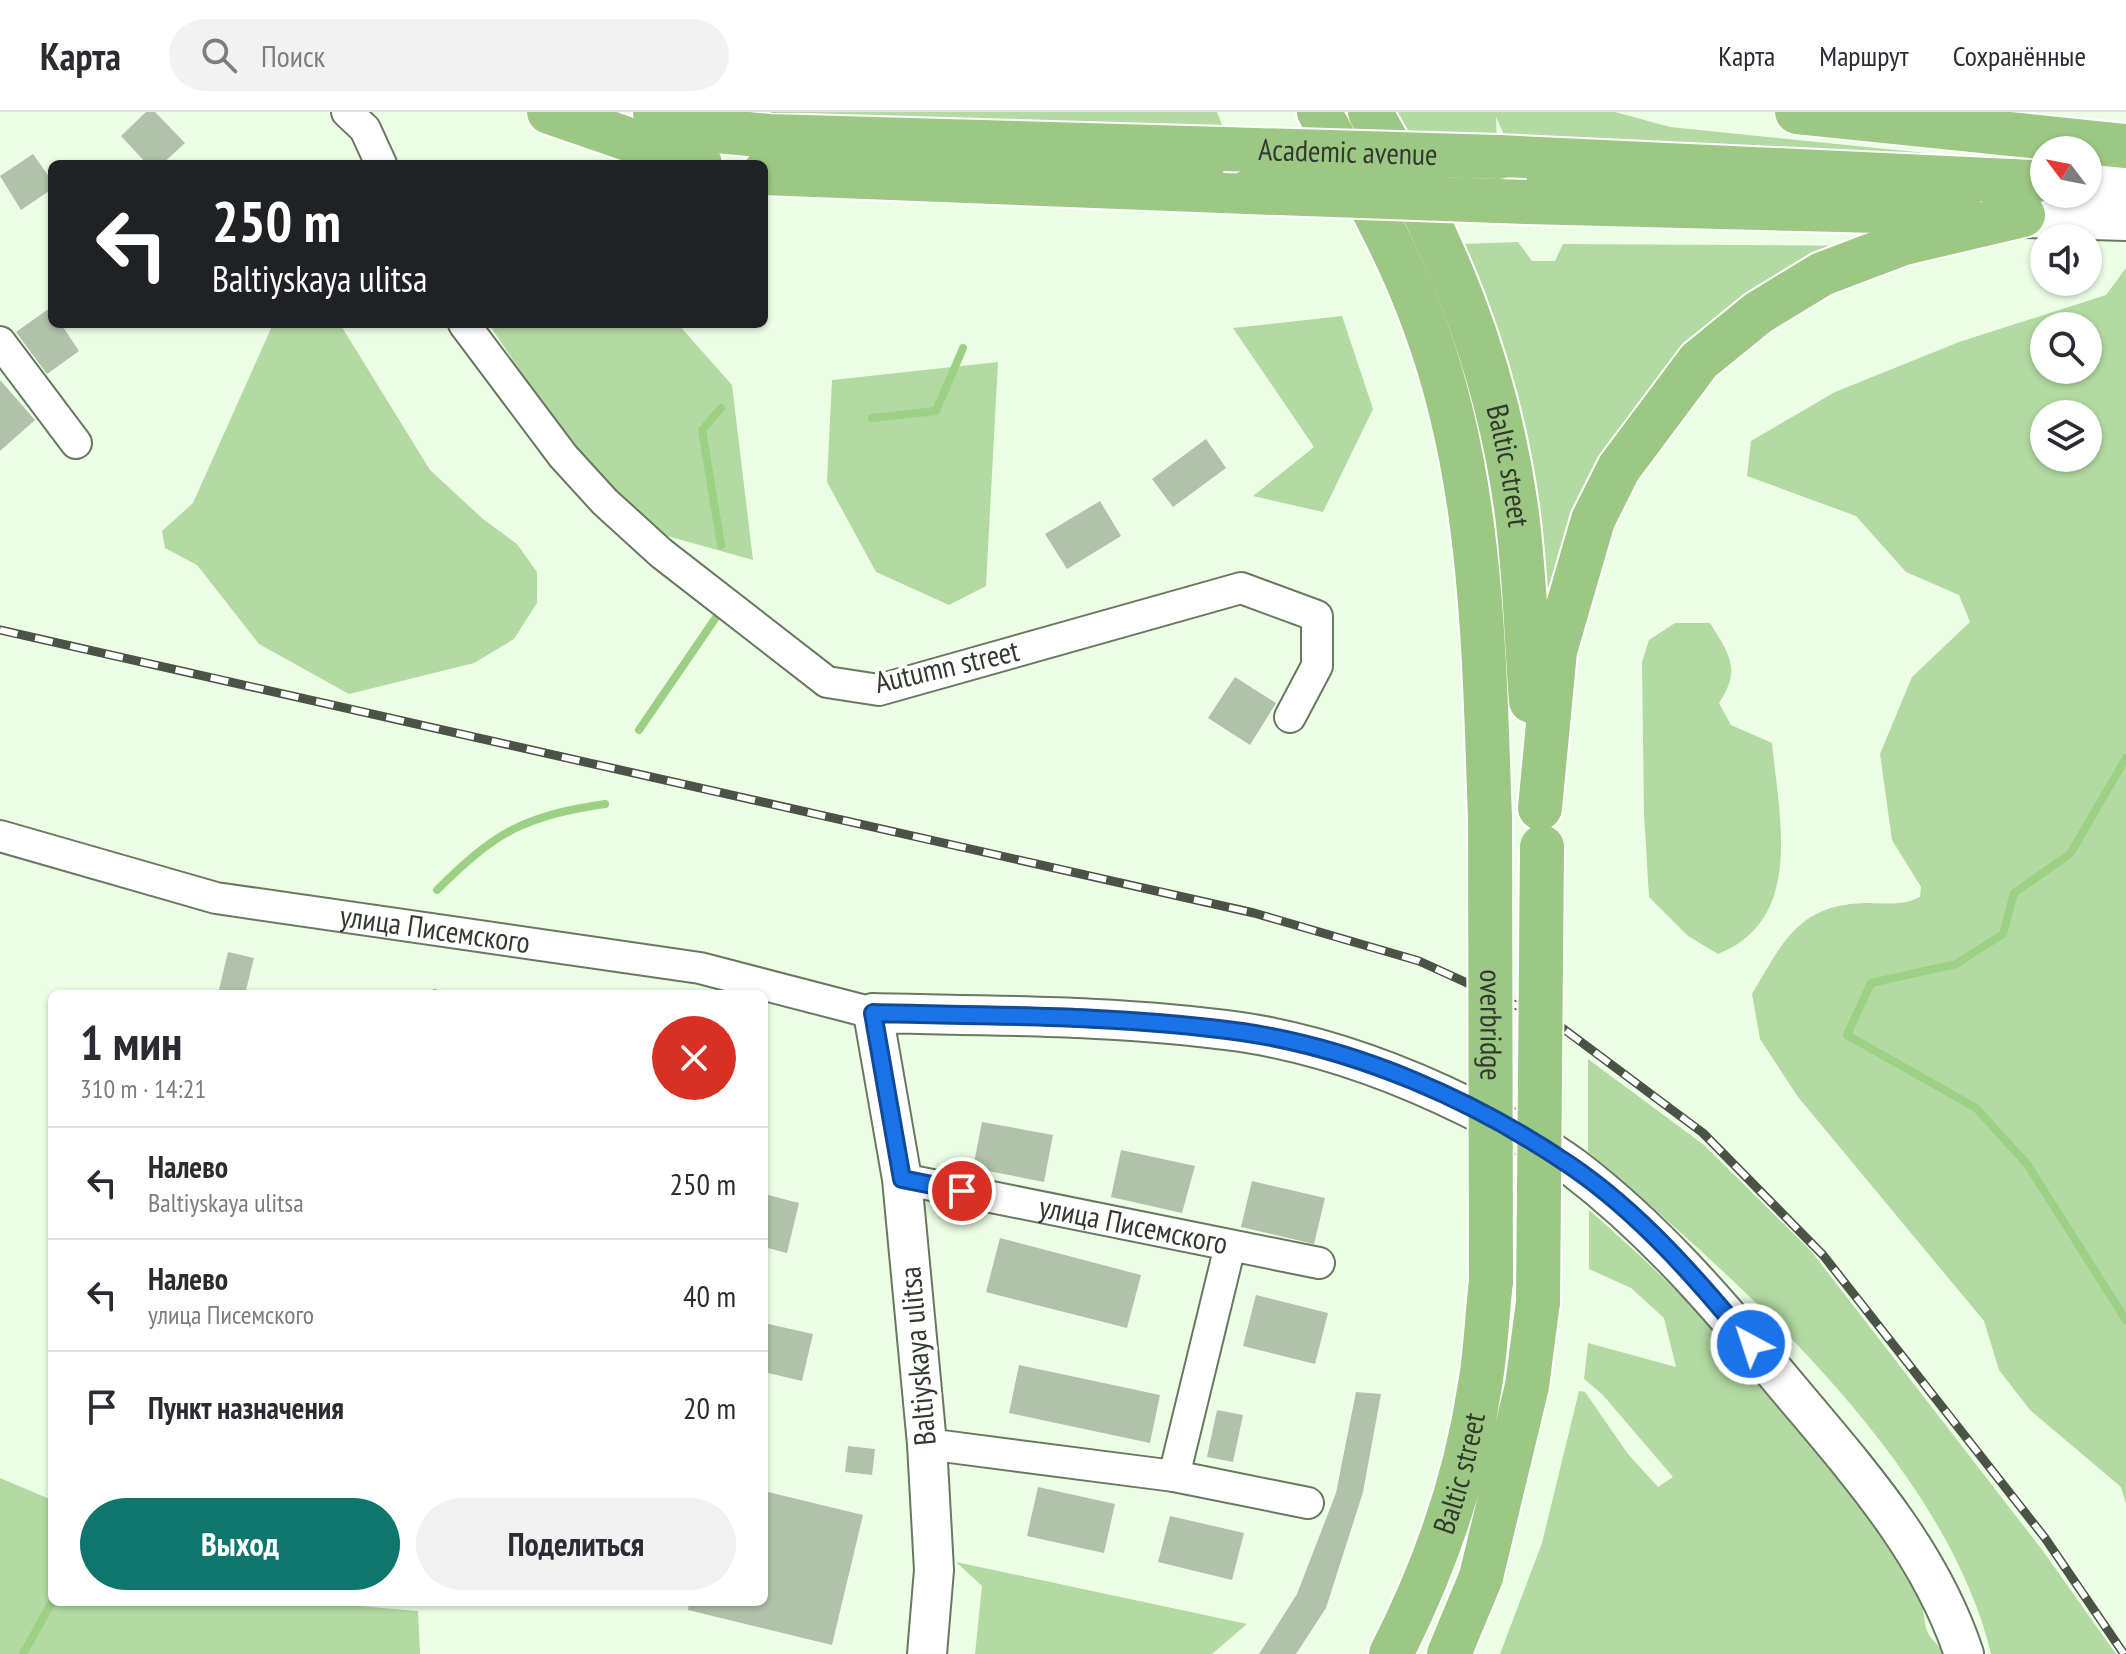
<!DOCTYPE html>
<html lang="ru">
<head>
<meta charset="utf-8">
<style>
  body { margin:0; font-family:"PT Sans Narrow",sans-serif; background:#f2f2f3; color:#2b2b33; height:100vh; display:flex; flex-direction:column; font-size:30px; white-space:nowrap }
  * { box-sizing:border-box; margin:0 }
  p { font-size:26px; color:#7c7c81 }
  .icon { flex:none; width:44px; height:44px; fill:none; stroke:currentColor; stroke-width:2; stroke-linecap:round; stroke-linejoin:round }
  .map { position:relative; flex:1; overflow:hidden }
  .side { position:absolute; left:48px; top:878px; width:720px; height:616px; display:flex; flex-direction:column; background:#fff; border-radius:12px; box-shadow:0 2px 6px #0004 }
  .side>* { flex:none }
  .top-card { position:absolute; left:48px; top:48px; width:720px; height:168px; border-radius:12px; box-shadow:0 2px 6px #0004; background:#202124; color:#fff; overflow:hidden }
  .needle { width:52px; rotate:302deg }
  .fabs { position:absolute; left:2030px; top:24px; display:grid; gap:16px }
  .fabs a { display:grid; place-items:center; width:72px; height:72px; border-radius:50%; background:#fff; box-shadow:0 2px 6px #0004; font-size:40px }
  .pin { position:absolute; display:grid; place-items:center; width:68px; height:68px; color:#fff; margin:-34px; border:4px solid #fff; border-radius:50%; box-shadow:0 2px 8px #0007 }
  .me { position:absolute; width:88px; margin:-44px; rotate:320deg; stroke-linejoin:round; filter:drop-shadow(0 0 6px #0008) }
  .turn { display:flex; align-items:center; gap:28px; height:168px; padding:0 32px; font-size:36px }
  .turn .icon { width:104px; height:104px; stroke-width:2.5 }
  .turn b { display:block; font-size:56px; line-height:68px }
  .round { display:grid; place-items:center; flex:none; width:84px; height:84px; border-radius:42px; background:#f2f2f3 }
  .head { display:flex; align-items:center; justify-content:space-between; height:136px; padding:0 32px }
  h1 { font-size:48px; font-weight:700; line-height:60px }
  .action { display:flex; gap:16px; margin-top:auto; padding:16px 32px }
  .action a { flex:1; height:92px; border-radius:48px; background:#0f766e; color:#fff; font-size:32px; font-weight:700; line-height:92px; text-align:center }
  .action a+a { background:#f2f2f3; color:#2b2b33 }
  ul { padding:0; list-style:none }
  li { display:flex; align-items:center; gap:24px; height:112px; padding:0 32px; border-top:2px solid #e1e1e2 }
  li div { flex:1 }
  li b { display:block; font-size:30px }
  li em { font-style:normal }
  header { display:flex; align-items:center; gap:48px; box-sizing:border-box; height:112px; padding:0 40px; background:#fff; border-bottom:2px solid #e1e1e2 }
  header strong { font-size:38px }
  nav { display:flex; gap:44px; margin-inline-start:auto; font-size:28px }
  .search { width:560px; height:72px; background:#f2f2f3; display:flex; align-items:center; gap:20px; box-sizing:border-box; padding:0 28px; border-radius:44px; color:#7c7c81; font-size:30px }
  .map>svg:first-child { display:block }
  .green { fill:#b3daa2; fill-rule:evenodd }
  .lines { fill:none; stroke-linecap:round; stroke-linejoin:round }
  .stream { stroke:#9cd084; stroke-width:8 }
  .building { fill:#b0c2a9 }
  .minor-casing { stroke:#687861; stroke-width:34 }
  .tertiary-casing { stroke:#687861; stroke-width:42 }
  .secondary-casing { stroke:#687861; stroke-width:48 }
  .primary-casing { stroke:#fff; stroke-width:48 }
  .minor { stroke:#fff; stroke-width:30 }
  .tertiary { stroke:#fff; stroke-width:38 }
  .secondary { stroke:#fff; stroke-width:44 }
  .primary { stroke:#9cc883; stroke-width:44 }
  .rail-casing { stroke:#4b5347; stroke-width:9 }
  .rail { stroke:#fff; stroke-width:6; stroke-dasharray:18; stroke-linecap:butt }
  .primary-bridge-casing { stroke:#fff; stroke-width:48; stroke-linecap:butt }
  .primary-bridge { stroke:#9cc883; stroke-width:44 }
  .route-casing { stroke:#114b97; stroke-width:20 }
  .route { stroke:#1a73e8; stroke-width:14 }
  .labels { text-anchor:middle; stroke-width:8; stroke-linejoin:round; paint-order:stroke }
  .street-label { font-size:30px; fill:#32392f; stroke:#fff }
</style>
</head>
<body>
<header>
<strong>Карта</strong>
<div class="search"><svg class="icon" aria-label="search" viewBox="0 0 24 24"><circle cx="10" cy="10" r="6"/><path d="M15 15l6 6"/></svg>Поиск</div>
<nav><a>Карта</a><a>Маршрут</a><a>Сохранённые</a></nav>
</header>
<div class="map">
<svg width="2126" height="1542" viewBox="0 0 2126 1542">
  <rect width="100%" height="100%" fill="#ecffe5"/>
  <!-- green -->
  <g class="green">
    <path d="M695,0h522l8,21z"/>
    <path d="M1391,0h224l55,15 374,38 -535,-19 -13,-29 1,27 -85,-6z"/>
    <path d="M1518,130l14,19h23l8,-17 330,2 -210,134 -140,257 -81,-393z"/>
    <path d="M2126,156v1236l-5,-17 -91,-77 -31,-40 -15,-49 -186,-224 -38,-58 -8,-45c31,-52 46,-89 113,-91 19,0 38,3 55,-6l1,-10 -29,-47 -12,-86 32,-77 58,-55 -11,-27 -53,-23 -50,-56 -109,-40 4,-35 84,-49 124,-50 147,-47zM2044,214h44v44h-44zM2044,302h44v44h-44z"/>
    <path d="M1342,204l31,93 -50,103 -70,-16 61,-49 -81,-119z"/>
    <path d="M273,212h67l90,146 53,49 34,25 20,28v31l-23,36 -40,24 -125,31 -90,-50 -62,-79 -32,-17 -3,-17 31,-28z"/>
    <path d="M489,212h189l54,61 21,175 -93,-26 -90,-88z"/>
    <path d="M998,250l-12,224 -37,19 -73,-33 -49,-90 5,-102z"/>
    <path d="M1675,511h35c19,31 32,46 9,80l12,22 41,18c7,74 33,177 -54,211l-30,-18 -39,-39 -5,-83 -2,-152 7,-22z"/>
    <path d="M1588,947l116,86 107,106 232,300 73,103h-125c-46,-193 -256,-377 -403,-502z"/>
    <path d="M1589,1098c115,100 228,222 310,352 7,12 16,24 21,37 5,11 3,26 9,36 5,7 10,10 14,19h-443l42,-111 37,-152 6,1 43,62 30,33 15,-10 -71,-83 -18,-15 4,-36 88,24 -12,-49 -33,-30 -42,-19z"/>
    <path d="M0,1366l52,22v102h258l108,9 2,43h-420z"/>
    <path d="M956,1450l291,62 -35,30h-237l7,-68z"/>
  </g>
  <g class="lines">
    <!-- stream -->
    <g class="stream">
      <path d="M721,296l-19,22 19,115"/>
      <path d="M872,306l64,-7 27,-63"/>
      <path d="M639,618l78,-114"/>
      <path d="M2126,646l-56,96 -56,39 -11,41 -47,30 -85,19 -24,52 129,73 51,56 99,156"/>
      <path d="M437,778c58,-58 87,-74 168,-86"/>
      <path d="M435,881l2,1"/>
      <path d="M23,1542l29,-52"/>
    </g>
  </g>
  <!-- building -->
  <g class="building">
    <path d="M146,0h9l30,31 -23,21h-15l-26,-28z"/>
    <path d="M33,42l19,27v8l-31,21 -21,-34z"/>
    <path d="M50,196l2,16h9l18,27 -32,23 -31,-42z"/>
    <path d="M0,268l35,40 -35,31z"/>
    <path d="M1206,327l20,29 -53,39 -21,-28z"/>
    <path d="M1100,389l21,35 -54,33 -22,-35z"/>
    <path d="M1235,565l41,26 -26,42 -42,-27z"/>
    <path d="M228,840l26,6 -9,36h-27z"/>
    <path d="M982,1010l71,13 -9,47 -71,-14z"/>
    <path d="M1121,1038l74,16 -13,47 -71,-16z"/>
    <path d="M1252,1069l73,17 -11,46 -73,-17z"/>
    <path d="M764,1082l35,9 -12,50 -23,-6z"/>
    <path d="M1000,1126l141,37 -14,53 -141,-36z"/>
    <path d="M1256,1183l72,18 -13,51 -72,-18z"/>
    <path d="M764,1211l49,11 -11,47 -38,-9z"/>
    <path d="M1019,1253l141,30 -10,48 -141,-30z"/>
    <path d="M1356,1280l25,2 -18,98 -37,116 -30,46h-37l38,-60 39,-101z"/>
    <path d="M1217,1298l26,5 -10,47 -26,-5z"/>
    <path d="M848,1334l27,3 -3,26 -27,-3z"/>
    <path d="M1038,1375l77,17 -11,49 -77,-17z"/>
    <path d="M764,1379l99,24 -31,130 -144,-35 1,-8h75z"/>
    <path d="M1170,1404l74,17 -12,47 -74,-18z"/>
  </g>
  <g class="lines">
    <defs>
      <g id="minor">
        <path d="M347,0l18,17 16,35"/>
        <path d="M464,212l99,132 42,46 56,51 166,129 52,8 362,-102 76,28v50l-27,51"/>
        <path d="M0,230l76,101"/>
        <path id="s1" d="M0,724l216,62 484,70 173,45"/>
        <path id="s2" d="M902,1067l417,84"/>
        <path d="M927,1332l247,32 134,27"/>
        <path d="M1174,1364l56,-230"/>
      </g>
      <path id="tertiary" d="M927,1542l7,-84 -7,-126 -25,-265 -29,-166c122,3 247,2 368,19 79,12 156,40 227,75 36,18 74,37 106,61 81,62 145,137 210,215 70,84 145,165 180,271"/>
      <g id="secondary">
        <path d="M2088,72l38,1"/>
        <path d="M2023,103l103,3"/>
      </g>
      <g id="primary">
        <path d="M549,0l151,52"/>
        <path d="M655,0l51,18 63,6 455,13"/>
        <path d="M1319,0c39,69 78,136 105,211 59,158 60,330 66,496"/>
        <path id="s3" d="M1370,0c74,125 126,251 146,395 9,64 10,130 15,194"/>
        <path d="M1797,0l329,34"/>
        <path d="M1499,45l533,25"/>
        <path d="M764,61l484,19"/>
        <path d="M1526,90l435,11"/>
        <path d="M1540,696l15,-157 38,-131 26,-52 80,-107 59,-48 64,-39 82,-31 119,-28"/>
        <path id="s4" d="M1391,1542c43,-84 75,-175 89,-269 6,-34 7,-70 11,-104"/>
        <path d="M1449,1542l32,-77 46,-191 11,-84"/>
      </g>
    </defs>
    <!-- minor casing -->
    <use href="#minor" class="minor-casing"/>
    <!-- tertiary casing -->
    <use href="#tertiary" class="tertiary-casing"/>
    <!-- secondary casing -->
    <use href="#secondary" class="secondary-casing"/>
    <!-- primary casing -->
    <use href="#primary" class="primary-casing"/>
    <!-- minor -->
    <use href="#minor" class="minor"/>
    <!-- tertiary -->
    <use href="#tertiary" class="tertiary"/>
    <!-- secondary -->
    <use href="#secondary" class="secondary"/>
    <!-- primary -->
    <use href="#primary" class="primary"/>
    <defs>
      <path id="rail" d="M0,518l1254,283 165,48 138,63 146,109 120,122 222,283 79,116"/>
    </defs>
    <!-- rail casing -->
    <use href="#rail" class="rail-casing"/>
    <!-- rail -->
    <use href="#rail" class="rail"/>
    <defs>
      <g id="primary-bridge">
        <path id="s5" d="M1224,37l275,8"/>
        <path d="M1248,80l278,10"/>
        <path id="s6" d="M1490,707l1,462"/>
        <path d="M1538,1190l4,-455"/>
      </g>
    </defs>
    <!-- primary-bridge casing -->
    <use href="#primary-bridge" class="primary-bridge-casing"/>
    <!-- primary-bridge -->
    <use href="#primary-bridge" class="primary-bridge"/>
  </g>
  <g class="lines">
    <defs>
      <path id="route" d="M962,1079l-60,-12 -29,-166c122,3 247,2 369,19 116,17 232,68 329,134 69,47 127,114 180,178"/>
    </defs>
    <!-- route casing -->
    <use href="#route" class="route-casing"/>
    <!-- route -->
    <use href="#route" class="route"/>
  </g>
  <g class="labels">
    <!-- street labels -->
    <g class="street-label">
      <text dy="10" stroke="none"><textPath href="#s5" startOffset="124">Academic avenue</textPath></text>
      <text dy="10" stroke="none"><textPath href="#s3" startOffset="382">Baltic street</textPath></text>
      <text transform="translate(947 555) rotate(-13)" y="10">Autumn street</text>
      <text dy="10" stroke="none"><textPath href="#s1" startOffset="446">улица Писемского</textPath></text>
      <text dy="10" stroke="none"><textPath href="#s6" startOffset="206">overbridge</textPath></text>
      <text dy="10" stroke="none"><textPath href="#s2" startOffset="236">улица Писемского</textPath></text>
      <text transform="translate(918 1244) rotate(-95)" y="10">Baltiyskaya ulitsa</text>
      <text dy="10" stroke="none"><textPath href="#s4" startOffset="194">Baltic street</textPath></text>
    </g>
  </g>
</svg>
<div class="fabs">
<a><svg class="needle" viewBox="-14 -14 28 28"><path d="M0-13l5 13h-10z" fill="#e53935"/><path d="M0 13l5-13h-10z" fill="#7c7c81"/></svg></a>
<a><svg class="icon" aria-label="sound" viewBox="0 0 24 24"><path d="M4 9h4l5-4v14l-5-4H4zM17 9q2 3 0 6"/></svg></a>
<a><svg class="icon" aria-label="search" viewBox="0 0 24 24"><circle cx="10" cy="10" r="6"/><path d="M15 15l6 6"/></svg></a>
<a><svg class="icon" aria-label="layers" viewBox="0 0 24 24"><path d="M12 4l9 5-9 5-9-5zM3 14l9 5 9-5"/></svg></a>
</div>
<div class="pin" style="left:962px;top:1079px;background:#d93025"><svg class="icon" aria-label="arrive" viewBox="0 0 24 24"><path d="M6 21V4h12l-3 4 3 4H6"/></svg></div>
<svg class="me" style="left:1751px;top:1232px" viewBox="-20 -20 40 40"><circle r="17" fill="#1a73e8" stroke="#fff" stroke-width="3"/><path d="M0-11L8 9 0 5-8 9z" fill="#fff"/></svg>
<div class="top-card">
<div class="turn"><svg class="icon" aria-label="left" viewBox="0 0 24 24"><path d="M17 20v-9H6M10 6l-5 5 5 5"/></svg><div><b>250 m</b>Baltiyskaya ulitsa</div></div>
</div>
<section class="side">
<div class="head"><div><h1>1 мин</h1><p>310 m · 14:21</p></div><a class="round" style="background:#d93025;color:#fff"><svg class="icon" aria-label="close" viewBox="0 0 24 24"><path d="M6 6l12 12M18 6L6 18"/></svg></a></div>
<ul>
<li><svg class="icon" aria-label="left" viewBox="0 0 24 24"><path d="M17 20v-9H6M10 6l-5 5 5 5"/></svg><div><b>Налево</b><p>Baltiyskaya ulitsa</p></div><em>250 m</em></li>
<li><svg class="icon" aria-label="left" viewBox="0 0 24 24"><path d="M17 20v-9H6M10 6l-5 5 5 5"/></svg><div><b>Налево</b><p>улица Писемского</p></div><em>40 m</em></li>
<li><svg class="icon" aria-label="arrive" viewBox="0 0 24 24"><path d="M6 21V4h12l-3 4 3 4H6"/></svg><div><b>Пункт назначения</b></div><em>20 m</em></li>
</ul>
<div class="action"><a>Выход</a><a>Поделиться</a></div>
</section>
</div>
</body>
</html>
